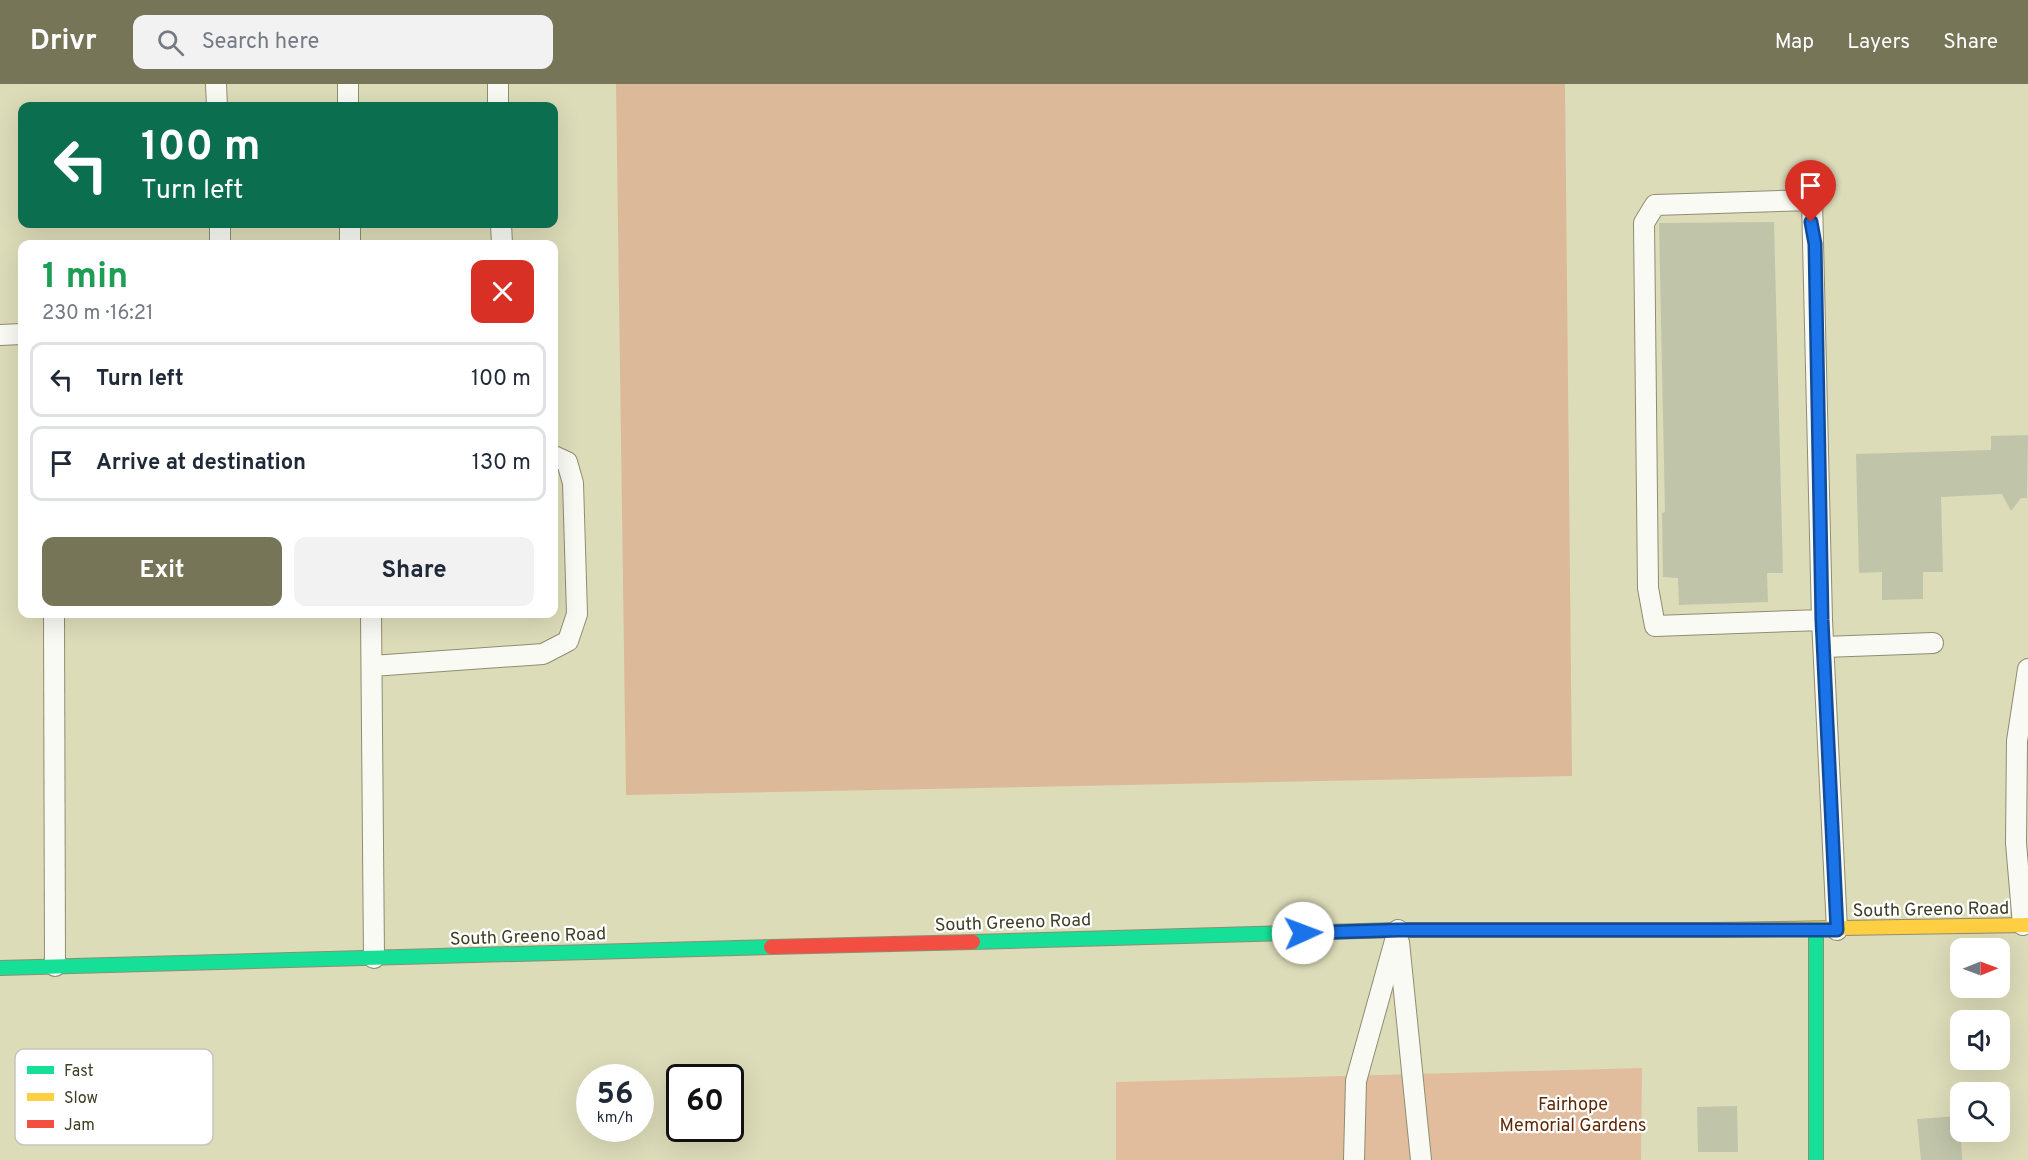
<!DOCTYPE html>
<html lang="en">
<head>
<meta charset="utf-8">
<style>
  body { margin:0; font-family:Overpass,sans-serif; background:#f2f2f3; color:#1f2937; height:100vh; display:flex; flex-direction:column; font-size:22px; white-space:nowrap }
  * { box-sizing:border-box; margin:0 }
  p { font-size:20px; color:#747a83 }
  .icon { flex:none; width:33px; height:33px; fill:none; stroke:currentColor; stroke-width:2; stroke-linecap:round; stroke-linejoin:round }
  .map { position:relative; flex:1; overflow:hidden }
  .side { position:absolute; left:18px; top:156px; width:540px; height:378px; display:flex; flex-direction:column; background:#fff; border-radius:12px; box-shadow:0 6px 24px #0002 }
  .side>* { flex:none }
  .guide { position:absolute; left:18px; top:18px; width:540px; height:126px; border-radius:12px; box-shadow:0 6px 24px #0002; background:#0b6e4f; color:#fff; overflow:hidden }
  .needle { width:39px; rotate:89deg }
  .buttons { position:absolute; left:1950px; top:854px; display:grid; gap:12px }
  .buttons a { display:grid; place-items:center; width:60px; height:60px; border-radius:12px; background:#fff; box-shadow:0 6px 24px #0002; font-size:30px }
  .speed { position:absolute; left:576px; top:980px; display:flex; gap:12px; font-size:30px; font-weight:700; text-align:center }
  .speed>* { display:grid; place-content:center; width:78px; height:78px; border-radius:50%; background:#fff; box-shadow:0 6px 24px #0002; line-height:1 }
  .speed small { font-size:15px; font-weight:400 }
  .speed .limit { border:3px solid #111; border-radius:9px; background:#fff; color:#111 }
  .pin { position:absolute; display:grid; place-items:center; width:51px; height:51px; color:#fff; margin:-62px -26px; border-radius:50% 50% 50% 0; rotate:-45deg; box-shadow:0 0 6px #0007 }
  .pin .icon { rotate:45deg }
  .me { position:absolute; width:66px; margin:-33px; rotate:88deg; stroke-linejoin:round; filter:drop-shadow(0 0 4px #0008) }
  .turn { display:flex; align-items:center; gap:21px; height:126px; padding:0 24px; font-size:27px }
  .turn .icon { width:78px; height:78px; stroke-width:2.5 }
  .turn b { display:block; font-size:42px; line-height:51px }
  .round { display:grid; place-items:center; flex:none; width:63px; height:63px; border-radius:12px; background:#f2f2f3 }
  .summary { display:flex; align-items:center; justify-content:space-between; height:102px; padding:0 24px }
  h1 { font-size:36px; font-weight:700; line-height:45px; color:#1e9e55 }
  .cta { display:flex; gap:12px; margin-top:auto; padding:12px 24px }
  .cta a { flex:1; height:69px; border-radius:12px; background:#767558; color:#fff; font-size:24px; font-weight:700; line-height:69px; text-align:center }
  .cta a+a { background:#f2f2f3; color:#1f2937 }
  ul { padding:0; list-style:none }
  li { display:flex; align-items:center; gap:18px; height:75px; margin:0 12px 9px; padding:0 12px; border:3px solid #e0e1e3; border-radius:12px }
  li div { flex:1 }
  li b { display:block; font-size:22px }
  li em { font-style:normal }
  header { display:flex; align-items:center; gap:36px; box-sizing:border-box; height:84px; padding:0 30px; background:#767558; color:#fff }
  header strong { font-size:28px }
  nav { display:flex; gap:33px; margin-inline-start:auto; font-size:21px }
  .search { width:420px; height:54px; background:#f2f2f3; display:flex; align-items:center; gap:15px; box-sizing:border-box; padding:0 21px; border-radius:12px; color:#747a83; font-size:22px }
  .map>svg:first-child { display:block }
  .green { fill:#e1bd9e }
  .forest { fill:#dcb999 }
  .building { fill:#c0c4a9 }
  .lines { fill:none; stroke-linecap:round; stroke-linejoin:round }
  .lane-casing { stroke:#8e8d72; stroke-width:22 }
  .fast-casing { stroke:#8e8d72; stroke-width:16 }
  .slow-casing { stroke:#8e8d72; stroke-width:16 }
  .jam-casing { stroke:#8e8d72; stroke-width:16 }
  .lane { stroke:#fafaf4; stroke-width:20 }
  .fast { stroke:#16e098; stroke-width:14 }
  .slow { stroke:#ffcf43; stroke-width:14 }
  .jam { stroke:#f24e42; stroke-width:14 }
  .route-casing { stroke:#114b97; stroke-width:15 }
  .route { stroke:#1a73e8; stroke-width:10 }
  .labels { text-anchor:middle; stroke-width:4.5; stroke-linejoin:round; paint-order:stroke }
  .street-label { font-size:18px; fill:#3f3e24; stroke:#fff }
  .park-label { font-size:18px; fill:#612806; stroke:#fff }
  .key { fill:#fff; stroke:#c5c5bd; stroke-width:1.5 }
  .key-label { font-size:16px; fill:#3f3e24 }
</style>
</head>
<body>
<header>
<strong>Drivr</strong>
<div class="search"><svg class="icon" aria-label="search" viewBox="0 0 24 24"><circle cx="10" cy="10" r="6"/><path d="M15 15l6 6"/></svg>Search here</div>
<nav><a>Map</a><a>Layers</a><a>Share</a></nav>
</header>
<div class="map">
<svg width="2028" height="1076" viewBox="0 0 2028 1076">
  <rect width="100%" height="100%" fill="#dddcb9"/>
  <!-- green -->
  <path class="green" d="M1642,984l-1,92h-525v-78z"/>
  <!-- forest -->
  <path class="forest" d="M616,0h949l7,692 -946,19z"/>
  <!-- building -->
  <g class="building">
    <path d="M1774,138l9,351h-16l1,29 -89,3 -1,-27 -15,-1 -1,-64 3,-1 -6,-289z"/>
    <path d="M2028,351l-1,63h-6l-10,13 -9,-17 -61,3 2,75h-20v27l-41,1v-28l-23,1 -3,-119 135,-4v-14z"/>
    <path d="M1737,1022l1,46h-40l-1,-45z"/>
    <path d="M1960,1032l2,44h-41l-4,-41z"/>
  </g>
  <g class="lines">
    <defs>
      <g id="lane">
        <path d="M216,0l1,22"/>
        <path d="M348,0v22"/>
        <path d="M498,0v22"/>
        <path d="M220,140v20"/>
        <path d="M350,140v20"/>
        <path d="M501,140l1,20"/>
        <path d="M0,251l22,-1"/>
        <path d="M54,530l1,352"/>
        <path d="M371,530l3,344"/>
        <path d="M1822,536l-167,6 -7,-38 -4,-365 11,-18 157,-5 10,420 15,310"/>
        <path d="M1824,563l109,-4"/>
        <path d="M372,582l171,-12 25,-13 9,-27 -4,-131 -6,-21 -13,-6"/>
        <path d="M2023,841l-7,-82 1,-102 11,-72"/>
        <path d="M1399,858l22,218"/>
        <path d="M1354,1076l2,-79 42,-151"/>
      </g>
      <g id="fast">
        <path d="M1816,846v230"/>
        <path d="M973,858l425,-12h317"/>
        <path d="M0,884l771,-21"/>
      </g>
      <path id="slow" d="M1715,846l313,-5"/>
      <path id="jam" d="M771,863l202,-5"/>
    </defs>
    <!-- lane casing -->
    <use href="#lane" class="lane-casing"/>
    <!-- fast casing -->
    <use href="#fast" class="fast-casing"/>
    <!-- slow casing -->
    <use href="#slow" class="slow-casing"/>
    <!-- jam casing -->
    <use href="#jam" class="jam-casing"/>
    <!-- lane -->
    <use href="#lane" class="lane"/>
    <!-- fast -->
    <use href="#fast" class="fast"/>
    <!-- slow -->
    <use href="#slow" class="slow"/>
    <!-- jam -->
    <use href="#jam" class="jam"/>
  </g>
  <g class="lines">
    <defs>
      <path id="route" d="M1303,849l95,-3h439l-15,-310 -7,-376 -4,-22"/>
    </defs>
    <!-- route casing -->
    <use href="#route" class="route-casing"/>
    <!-- route -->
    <use href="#route" class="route"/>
  </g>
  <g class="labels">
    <!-- street labels -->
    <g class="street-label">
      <text transform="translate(1931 825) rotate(-1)" y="6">South Greeno Road</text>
      <text transform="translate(1013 838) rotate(-2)" y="6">South Greeno Road</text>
      <text transform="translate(528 852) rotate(-2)" y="6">South Greeno Road</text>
    </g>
    <!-- park labels -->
    <g class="park-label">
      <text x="1573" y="1026">Fairhope<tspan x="1573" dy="21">Memorial Gardens</tspan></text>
    </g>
  </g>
  <!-- legend -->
  <rect x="15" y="965" width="198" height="96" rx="9" class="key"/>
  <rect x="27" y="982" width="27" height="8" fill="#16e098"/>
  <rect x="27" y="1009" width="27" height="8" fill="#ffcf43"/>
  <rect x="27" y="1036" width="27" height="8" fill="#f24e42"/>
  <g class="key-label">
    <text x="64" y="992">Fast</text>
    <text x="64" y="1019">Slow</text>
    <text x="64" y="1046">Jam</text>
  </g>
</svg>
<div class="buttons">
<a><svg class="needle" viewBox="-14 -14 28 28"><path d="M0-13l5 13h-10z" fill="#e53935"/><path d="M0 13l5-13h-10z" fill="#747a83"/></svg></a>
<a><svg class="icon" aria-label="sound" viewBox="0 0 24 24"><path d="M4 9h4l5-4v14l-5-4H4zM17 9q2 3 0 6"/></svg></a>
<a><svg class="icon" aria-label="search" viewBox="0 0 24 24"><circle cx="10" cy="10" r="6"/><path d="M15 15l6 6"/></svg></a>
</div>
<div class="speed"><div>56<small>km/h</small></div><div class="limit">60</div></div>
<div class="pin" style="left:1811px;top:138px;background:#d93025"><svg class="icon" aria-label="arrive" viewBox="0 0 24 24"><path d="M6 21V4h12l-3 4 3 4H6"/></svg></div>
<svg class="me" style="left:1303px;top:849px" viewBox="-20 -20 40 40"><circle r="19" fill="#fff"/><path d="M0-13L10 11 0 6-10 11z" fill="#1a73e8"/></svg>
<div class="guide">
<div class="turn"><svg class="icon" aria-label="left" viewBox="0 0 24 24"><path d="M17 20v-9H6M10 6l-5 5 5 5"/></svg><div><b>100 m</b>Turn left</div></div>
</div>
<section class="side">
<div class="summary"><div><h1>1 min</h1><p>230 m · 16:21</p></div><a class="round" style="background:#d93025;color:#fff"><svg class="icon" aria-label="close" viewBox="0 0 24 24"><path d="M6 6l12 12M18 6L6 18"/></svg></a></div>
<ul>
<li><svg class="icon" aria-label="left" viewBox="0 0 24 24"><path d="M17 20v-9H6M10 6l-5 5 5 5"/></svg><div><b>Turn left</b></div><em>100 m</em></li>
<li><svg class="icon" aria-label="arrive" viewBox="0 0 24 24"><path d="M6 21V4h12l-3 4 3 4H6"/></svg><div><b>Arrive at destination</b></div><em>130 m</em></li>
</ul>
<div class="cta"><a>Exit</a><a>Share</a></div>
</section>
</div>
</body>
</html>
